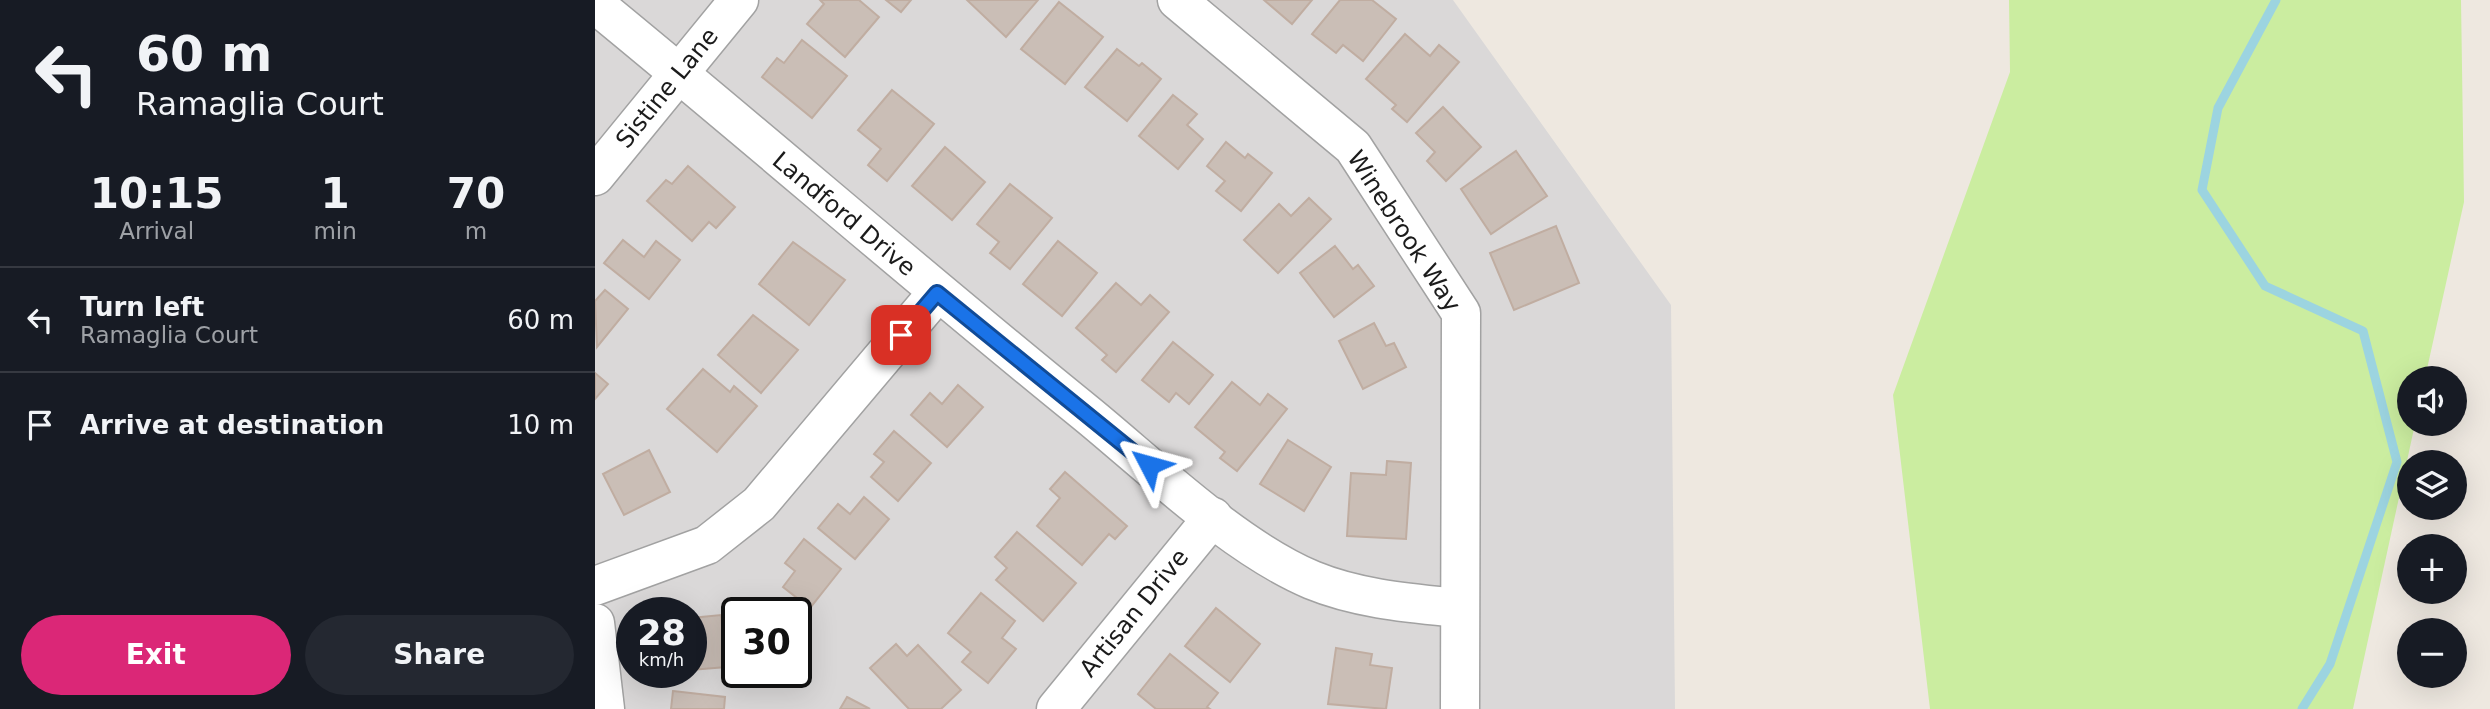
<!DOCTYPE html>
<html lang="en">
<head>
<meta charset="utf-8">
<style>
  body { margin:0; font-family:"DejaVu Sans",sans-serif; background:#242831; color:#f1f3f6; height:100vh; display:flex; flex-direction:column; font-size:26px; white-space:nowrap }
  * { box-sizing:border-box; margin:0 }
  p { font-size:23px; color:#9ea1a6 }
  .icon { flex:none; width:38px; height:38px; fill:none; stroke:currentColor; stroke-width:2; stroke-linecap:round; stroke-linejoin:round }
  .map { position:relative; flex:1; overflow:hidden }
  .panel { display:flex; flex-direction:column; background:#171b24; width:595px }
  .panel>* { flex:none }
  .hud { background:#171b24; color:#f1f3f6; overflow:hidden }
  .controls { position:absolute; left:1802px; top:366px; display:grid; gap:14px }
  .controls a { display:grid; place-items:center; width:70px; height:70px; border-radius:50%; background:#171b24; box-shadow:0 7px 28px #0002; font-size:35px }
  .speed { position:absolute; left:21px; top:597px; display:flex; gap:14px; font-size:35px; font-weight:700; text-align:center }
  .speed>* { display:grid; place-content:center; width:91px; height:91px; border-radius:50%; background:#171b24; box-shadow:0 7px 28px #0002; line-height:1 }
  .speed small { font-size:18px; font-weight:400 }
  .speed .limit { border:4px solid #111; border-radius:10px; background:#fff; color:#111 }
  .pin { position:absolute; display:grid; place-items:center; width:60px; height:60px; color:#fff; margin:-30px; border-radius:14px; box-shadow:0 4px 10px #0006 }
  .me { position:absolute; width:77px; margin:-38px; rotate:309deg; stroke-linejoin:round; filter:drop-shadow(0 0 5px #0008) }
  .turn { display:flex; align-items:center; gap:24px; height:147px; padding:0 21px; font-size:32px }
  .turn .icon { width:91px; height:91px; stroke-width:2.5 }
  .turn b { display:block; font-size:49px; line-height:60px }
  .eta { display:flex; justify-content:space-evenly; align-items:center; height:119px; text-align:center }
  .eta b { font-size:42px; font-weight:800; line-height:49px }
  .button { display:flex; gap:14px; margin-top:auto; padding:14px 21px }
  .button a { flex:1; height:80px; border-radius:42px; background:#db2777; color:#fff; font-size:28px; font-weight:800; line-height:80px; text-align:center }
  .button a+a { background:#242831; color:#f1f3f6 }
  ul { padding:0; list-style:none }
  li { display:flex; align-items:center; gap:21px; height:105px; padding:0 21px; border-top:2px solid #363941 }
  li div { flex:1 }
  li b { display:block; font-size:26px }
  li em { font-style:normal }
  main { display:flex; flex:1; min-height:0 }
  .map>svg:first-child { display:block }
  .residential { fill:#dad8d8; fill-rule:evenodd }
  .grass { fill:#cbeda0 }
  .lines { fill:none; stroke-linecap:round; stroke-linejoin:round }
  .stream { stroke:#9cd4e0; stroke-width:9 }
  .building { fill:#cabeb6; stroke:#c0ada1; stroke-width:2 }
  .minor-casing { stroke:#a2a2a2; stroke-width:41 }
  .minor { stroke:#fff; stroke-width:38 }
  .route-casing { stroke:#114b97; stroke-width:18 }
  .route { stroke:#1a73e8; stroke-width:12 }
  .labels { text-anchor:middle; stroke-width:5; stroke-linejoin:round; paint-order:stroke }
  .street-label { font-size:24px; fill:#1b1b1b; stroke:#fff }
</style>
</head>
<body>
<main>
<section class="panel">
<div class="hud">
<div class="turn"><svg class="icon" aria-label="left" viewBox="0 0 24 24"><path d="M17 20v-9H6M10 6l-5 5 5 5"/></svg><div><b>60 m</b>Ramaglia Court</div></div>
</div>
<div class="eta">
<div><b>10:15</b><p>Arrival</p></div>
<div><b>1</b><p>min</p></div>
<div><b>70</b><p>m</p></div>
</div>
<ul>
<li><svg class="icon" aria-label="left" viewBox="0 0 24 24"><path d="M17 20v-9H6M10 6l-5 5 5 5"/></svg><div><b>Turn left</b><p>Ramaglia Court</p></div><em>60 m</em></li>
<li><svg class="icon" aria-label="arrive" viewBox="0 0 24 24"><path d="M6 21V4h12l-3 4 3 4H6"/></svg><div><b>Arrive at destination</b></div><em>10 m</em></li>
</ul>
<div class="button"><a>Exit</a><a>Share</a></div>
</section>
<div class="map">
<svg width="1895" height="709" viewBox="0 0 1895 709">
  <rect width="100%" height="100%" fill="#eee8e0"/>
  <!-- residential -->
  <path class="residential" d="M0,0h858l218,305 4,404h-1080zM37,612h59v60h-59zM142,612h59v60h-59z"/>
  <!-- grass -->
  <path class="grass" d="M1414,0h452l3,202 -39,176h-15v46h5l-62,285h-423l-37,-314 117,-323z"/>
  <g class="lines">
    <!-- stream -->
    <path class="stream" d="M1681,0l-58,108 -16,82 63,96 98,45 34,131 -67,202 -28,45"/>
  </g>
  <!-- building -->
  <g class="building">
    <path d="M225,0h39l20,17 -34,40 -38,-33 17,-20z"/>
    <path d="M291,0h25l-10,12z"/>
    <path d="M372,0h71l-32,37z"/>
    <path d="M669,0h48l-20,24z"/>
    <path d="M745,0h32l24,19 -33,42 -20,-16 -7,8 -24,-19z"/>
    <path d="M464,2l44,35 -38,47 -44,-35z"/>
    <path d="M810,34l25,22 9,-11 20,17 -52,60 -15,-13 4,-4 -30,-26z"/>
    <path d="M207,40l45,36 -35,42 -50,-41 15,-19 7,5z"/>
    <path d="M522,49l22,17 3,-3 19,16 -34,42 -42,-34z"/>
    <path d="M297,90l42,34 -47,57 -19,-16 13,-16 -23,-19z"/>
    <path d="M578,95l24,19 -10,11 16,14 -25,30 -39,-33z"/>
    <path d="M848,107l38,40 -35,34 -19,-20 8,-9 -19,-19z"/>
    <path d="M631,142l19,16 3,-4 24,19 -31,38 -25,-20 9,-10 -18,-15z"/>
    <path d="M350,147l40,35 -33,38 -40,-34z"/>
    <path d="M921,151l31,45 -56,38 -30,-45z"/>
    <path d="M93,166l47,41 -19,21 -7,-6 -17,19 -45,-40 19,-21 6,4z"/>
    <path d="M415,184l42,34 -42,51 -20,-16 9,-11 -22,-18z"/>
    <path d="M714,198l22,21 -53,54 -34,-33 35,-36 12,12z"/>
    <path d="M961,226l23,57 -65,27 -24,-57z"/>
    <path d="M28,240l21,17 12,-16 24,19 -31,39 -45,-36z"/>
    <path d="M463,241l39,32 -35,43 -39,-32z"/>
    <path d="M198,242l52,38 -36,45 -50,-41z"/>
    <path d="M740,246l18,23 5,-4 16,21 -40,31 -34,-44z"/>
    <path d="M521,283l25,22 9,-10 19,17 -53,60 -14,-12 5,-5 -31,-27z"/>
    <path d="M10,290l23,19 -31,38 -2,-46z"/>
    <path d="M158,315l45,35 -37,43 -43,-38z"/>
    <path d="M779,323l12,23 8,-3 12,24 -43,22 -24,-48z"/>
    <path d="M578,342l40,33 -24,29 -13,-11 -7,9 -27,-22z"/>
    <path d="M108,369l27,23 4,-6 23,20 -40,46 -50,-43z"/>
    <path d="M0,373l13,11 -13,15z"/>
    <path d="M637,382l28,23 8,-11 19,15 -50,62 -17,-13 5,-6 -30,-25z"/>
    <path d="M363,385l25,22 -36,40 -36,-32 19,-22 12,11z"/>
    <path d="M299,431l37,32 -33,38 -27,-24 13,-15 -10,-8z"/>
    <path d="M693,440l43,27 -27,44 -44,-27z"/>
    <path d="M54,450l21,42 -46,23 -21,-41z"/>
    <path d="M792,461l24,2 -5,76 -59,-3 4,-63 35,2z"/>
    <path d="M470,472l62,54 -12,13 -6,-5 -27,31 -45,-39 23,-28 -10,-9z"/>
    <path d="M269,497l25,22 -34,40 -37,-31 20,-24 12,10z"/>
    <path d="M422,532l59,51 -33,38 -47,-41 11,-12 -12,-11z"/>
    <path d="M209,539l37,30 -31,39 -27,-21 12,-16 -10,-8z"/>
    <path d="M386,593l34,28 -13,17 14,11 -28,34 -26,-21 9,-10 -23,-19z"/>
    <path d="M621,608l44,36 -30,38 -45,-36z"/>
    <path d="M126,615l5,52 -35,3v-52z"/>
    <path d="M301,644l11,12 11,-11 43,45 -20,19h-32l-39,-41z"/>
    <path d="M741,648l36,6 -2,11 22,3 -6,41 -58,-5z"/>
    <path d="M575,654l48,39 -11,14 3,2h-54l-18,-15z"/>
    <path d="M78,691l52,6 -1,12h-53z"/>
    <path d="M252,697l23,12h-30z"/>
  </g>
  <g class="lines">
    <defs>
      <g id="minor">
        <path d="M582,0l176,147 108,166 -1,396"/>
        <path d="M0,4c165,135 326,276 492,410 66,54 147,133 225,166 46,19 97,23 147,28"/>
        <path d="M0,176l144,-176"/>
        <path d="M0,586l112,-41 52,-41 178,-211"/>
        <path d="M0,623l10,86"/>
        <path d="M461,709l157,-192"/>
      </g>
    </defs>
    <!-- minor casing -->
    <use href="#minor" class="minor-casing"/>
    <!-- minor -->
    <use href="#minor" class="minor"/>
  </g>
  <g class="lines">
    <defs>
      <path id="route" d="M306,335l36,-42 212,172"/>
    </defs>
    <!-- route casing -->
    <use href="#route" class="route-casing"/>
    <!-- route -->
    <use href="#route" class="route"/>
  </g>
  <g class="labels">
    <!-- street labels -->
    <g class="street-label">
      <text transform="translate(72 88) rotate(-51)" y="8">Sistine Lane</text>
      <text transform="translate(249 214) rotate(40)" y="8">Landford Drive</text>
      <text transform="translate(809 231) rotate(57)" y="8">Winebrook Way</text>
      <text transform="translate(539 613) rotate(-51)" y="8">Artisan Drive</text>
    </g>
  </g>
</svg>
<div class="controls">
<a><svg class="icon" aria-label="sound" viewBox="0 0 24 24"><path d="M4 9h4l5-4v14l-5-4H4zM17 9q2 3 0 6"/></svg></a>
<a><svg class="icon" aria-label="layers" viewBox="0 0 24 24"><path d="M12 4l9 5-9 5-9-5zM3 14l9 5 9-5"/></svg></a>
<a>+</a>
<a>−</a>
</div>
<div class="speed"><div>28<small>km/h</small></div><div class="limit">30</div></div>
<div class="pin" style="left:306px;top:335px;background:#d93025"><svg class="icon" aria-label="arrive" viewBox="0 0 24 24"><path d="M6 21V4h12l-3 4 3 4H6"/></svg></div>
<svg class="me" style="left:554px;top:465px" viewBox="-20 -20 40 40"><path d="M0-17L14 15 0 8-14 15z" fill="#1a73e8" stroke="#fff" stroke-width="4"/></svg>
</div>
</main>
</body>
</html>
